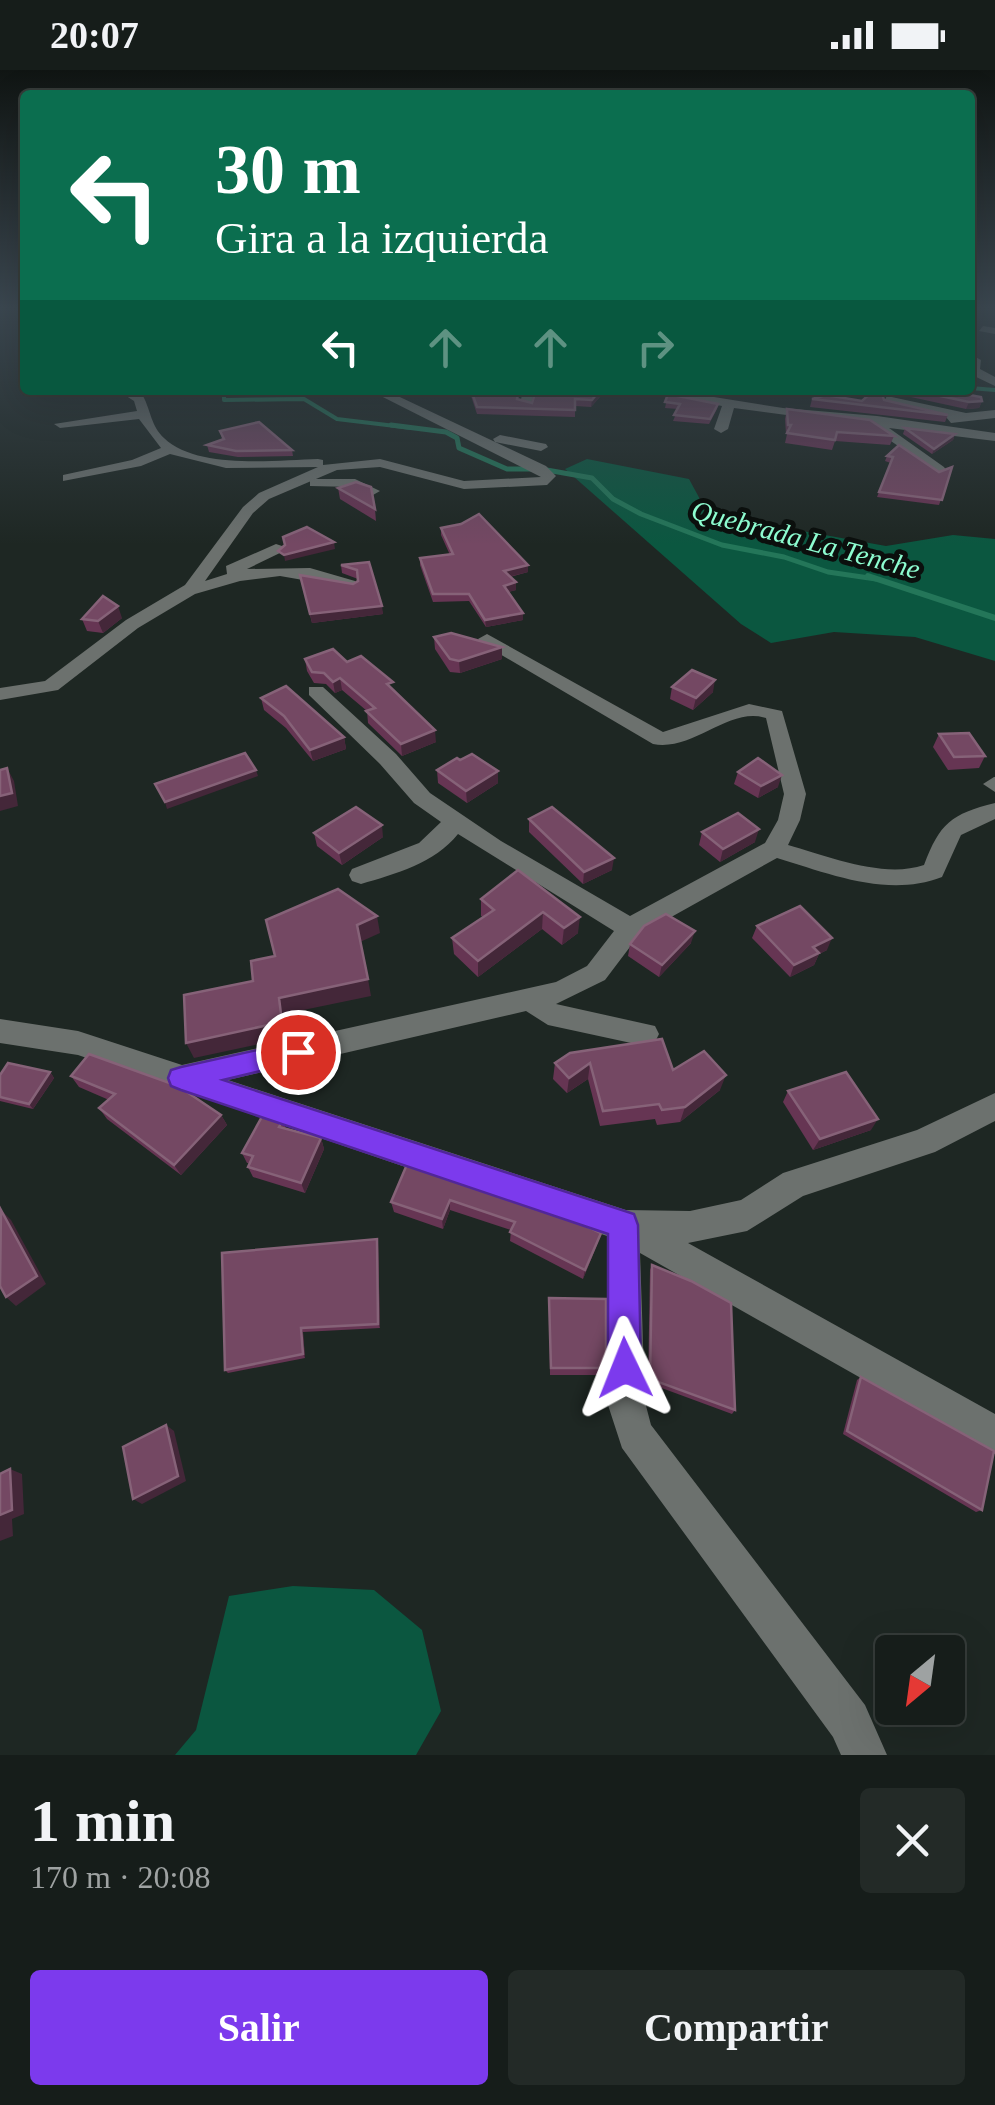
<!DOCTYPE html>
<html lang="es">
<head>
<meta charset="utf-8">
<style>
  body { margin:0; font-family:"Times New Roman",serif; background:#232a27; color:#f1f3f6; height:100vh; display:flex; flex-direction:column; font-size:38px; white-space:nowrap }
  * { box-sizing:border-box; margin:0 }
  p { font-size:32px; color:#9ea2a2 }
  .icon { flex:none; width:55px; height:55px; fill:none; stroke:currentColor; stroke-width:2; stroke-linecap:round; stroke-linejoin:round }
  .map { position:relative; height:1685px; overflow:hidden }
  .drawer { display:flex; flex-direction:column; background:#161d1a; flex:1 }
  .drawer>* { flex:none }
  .top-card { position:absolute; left:20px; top:20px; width:955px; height:305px; border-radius:10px; box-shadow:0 10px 40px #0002,0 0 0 2px #353b39; background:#0b6e4f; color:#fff; overflow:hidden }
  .needle { width:65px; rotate:209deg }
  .tools { position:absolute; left:875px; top:1565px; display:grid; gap:20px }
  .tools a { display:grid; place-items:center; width:90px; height:90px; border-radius:10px; background:#161d1a; box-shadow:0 10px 40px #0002,0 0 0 2px #353b39; font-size:50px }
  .pin { position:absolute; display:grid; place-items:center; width:85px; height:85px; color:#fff; margin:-42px; border:5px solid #fff; border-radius:50%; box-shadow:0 2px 10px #0007 }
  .me { position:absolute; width:110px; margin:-55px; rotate:358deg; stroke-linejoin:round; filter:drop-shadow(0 0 8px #0008) }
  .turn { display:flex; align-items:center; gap:35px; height:210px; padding:0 30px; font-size:45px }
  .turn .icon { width:130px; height:130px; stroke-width:2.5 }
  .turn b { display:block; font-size:70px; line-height:85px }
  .lanes { display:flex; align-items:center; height:95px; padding:0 30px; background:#0003; justify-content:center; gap:50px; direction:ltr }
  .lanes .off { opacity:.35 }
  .round { display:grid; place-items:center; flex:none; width:105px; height:105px; border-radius:10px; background:#232a27 }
  .overview { display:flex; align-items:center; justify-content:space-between; height:170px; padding:0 30px }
  h1 { font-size:60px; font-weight:800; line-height:75px }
  .action { display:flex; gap:20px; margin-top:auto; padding:20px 30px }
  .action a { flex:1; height:115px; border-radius:10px; background:#7c3aed; color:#fff; font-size:40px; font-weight:800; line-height:115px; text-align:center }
  .action a+a { background:#232a27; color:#f1f3f6 }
  .status { display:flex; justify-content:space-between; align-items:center; height:70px; padding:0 50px; background:#161d1a; direction:ltr }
  .status svg { height:28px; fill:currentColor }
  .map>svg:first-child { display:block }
  .green { fill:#0b5740 }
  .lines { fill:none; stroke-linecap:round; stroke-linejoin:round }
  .stream-far2 { stroke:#247659; stroke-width:4 }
  .stream-far1 { stroke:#247659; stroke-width:5 }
  .stream { stroke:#247659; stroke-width:6 }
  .minor { fill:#6c716e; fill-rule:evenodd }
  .wall { fill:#663553 }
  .shaded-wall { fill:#442739 }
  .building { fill:#744863; stroke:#866278; stroke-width:2.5 }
  .route { fill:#7c3aed; stroke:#51269a; stroke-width:2.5 }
  .labels { text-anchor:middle; stroke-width:10; stroke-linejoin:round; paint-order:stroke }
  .far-water-label { font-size:28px; font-style:italic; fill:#8dfcd0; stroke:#0b0f0d }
</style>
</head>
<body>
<div class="status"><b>20:07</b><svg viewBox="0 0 49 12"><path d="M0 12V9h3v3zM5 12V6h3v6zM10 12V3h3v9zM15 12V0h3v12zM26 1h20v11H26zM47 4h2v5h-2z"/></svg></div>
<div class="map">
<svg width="995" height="1685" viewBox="0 0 995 1685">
  <rect width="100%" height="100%" fill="#1e2723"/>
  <!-- green -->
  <g class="green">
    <path d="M587,389l102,20 19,35 178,32 67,-11 42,4v122l-80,-24 -81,-5 -63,11 -30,-19 -176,-155z"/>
    <path d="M293,1516l81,4 48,40 19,81 -25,44h-241l21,-25 33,-134z"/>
  </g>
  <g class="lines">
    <!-- stream-far2 -->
    <g class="stream-far2">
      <path d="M970,318l25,2"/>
      <path d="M224,320v10l80,-1 33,20 75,9"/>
    </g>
    <!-- stream-far1 -->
    <path class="stream-far1" d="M391,355l55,7 11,6 2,10 48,21h34l51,9 21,21 28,15 81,31 62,12 44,15 48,7"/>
    <!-- stream -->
    <path class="stream" d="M868,506l127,42"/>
    <!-- minor -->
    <g class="minor">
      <path d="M983,256l12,2v6l-16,-3z"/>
      <path d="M970,284l11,6 -1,9 15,8v9l-25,-12z"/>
      <path d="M117,320h15l11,6c8,15 8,30 21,42 33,32 112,22 154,21l5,1v5l57,-6 84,22 77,-4 -172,-87h16l161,76 10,10 -9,9 -83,4 -84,-22 -43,3 -68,29 -16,14 -48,68 22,-7 -1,-8 50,-22 6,2v6l-35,17 63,-1 45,13v8l-75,-13 -40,5 -45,13 -57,34 -80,62 -58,10v-12l45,-7 81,-61 59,-35 58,-78 16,-14 59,-26 -92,1 -56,-14 -29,12 -78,15v-6l69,-15 29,-12 -22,-29 -79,9 -6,-4 83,-13 -3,-10z"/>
      <path d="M523,320h12l-5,17 -10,-3z"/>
      <path d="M641,320h29l113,18 94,8 118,17v8l-106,-13 55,39 2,3 -7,4 -70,-48 -135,-18 -6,21 -7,4 -7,-4 8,-23z"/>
      <path d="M887,326l79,17 29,-3v8l-44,5 -5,-6 -63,-14z"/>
      <path d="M500,365l46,9 2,3 -7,4 -46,-9 -2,-3z"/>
      <path d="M315,409h40l25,12 -7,4 -20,-8 -43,-1v-6z"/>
      <path d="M487,564l176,98 86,-28 33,7 24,83 -6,26 -12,25c40,11 95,34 136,20 16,-42 27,-51 71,-62v16l-34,16 -19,42c-54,21 -112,-3 -165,-19l-138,77 -34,45 -49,24 99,22 4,8 -4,8 -10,4 -97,-21 -22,-14 -298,69 398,130 64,1 51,-11 42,-27 134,-43 78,-37v28l-60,31 -132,44 -56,35 -59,12 307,171v40l-355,-201 5,149 6,23 214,280 22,50h-46l-8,-18 -211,-289 -15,-46v-166l-529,-181 -78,-12v-24l78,12 104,34 374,-83 31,-16 27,-35 -156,-97c-23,29 -63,40 -97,50l-9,-3 -3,-6 3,-6 67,-26 22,-21 -27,-19 -34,-39 -71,-69v-8h14l73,67 34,39 71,48 129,75 135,-73 13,-23 6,-26 -18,-76c-37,-12 -73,34 -113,26l-172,-101 -3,-4z"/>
      <path d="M994,707h1v15l-12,-8z"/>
    </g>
  </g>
  <!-- wall -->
  <g class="wall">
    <path d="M469,320h51l-2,9 14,4 4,-13h70l-15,17 -16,-1v11l-98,-3z"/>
    <path d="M694,320h40l-4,6z"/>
    <path d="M874,320h69l39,11 -3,7 -13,1 -78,-17 -5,5 1,3 64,15 -3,7 -135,-15 2,-8 50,2z"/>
    <path d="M668,324l50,10 -1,5 -8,15 -36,-3 5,-12 -13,-1z"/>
    <path d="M787,339l107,27 -4,9 -55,-4 -3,9 -47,-7 2,-9h-1l-1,-15z"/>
    <path d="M905,358l50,6 -2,6 -21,14 -29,-20z"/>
    <path d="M220,361l72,19 1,6 -55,1 -29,-5 -2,-7 15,-6z"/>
    <path d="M887,386l52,16 13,-5 -13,38 -62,-8 14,-34 -6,-2z"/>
    <path d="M338,418l37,21 1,12 -36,-22z"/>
    <path d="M441,458l87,37v7l-18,5 6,13 -8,2 15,28 -37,7 -17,-26 -36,1 -13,-37v-7l30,-3 -9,-20z"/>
    <path d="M369,492l14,52 -71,9 -12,-48 53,9 5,-3v-2l-16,-6 -1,-8z"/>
    <path d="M122,548l-19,15 -16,-2 -5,-12z"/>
    <path d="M434,567l68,22 -42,14 -10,-1 -15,-23z"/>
    <path d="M305,589l42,3 47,28 42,52 -34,14 -34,-33 -1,-12 -25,-21 -7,3 -9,-9 -12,-1 -7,-12z"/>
    <path d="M672,617l41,5 -20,18 -23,-11z"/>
    <path d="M261,628l83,39 2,12 -33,12 -27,-33 -22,-18z"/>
    <path d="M939,664l46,22 -6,12 -31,2 -15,-23z"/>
    <path d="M437,700l61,13 -31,20 -29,-20z"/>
    <path d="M738,702l40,15 -20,11 -24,-14z"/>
    <path d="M529,749l83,51 -29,14 -54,-52z"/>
    <path d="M702,762l53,10 -35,20 -21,-17z"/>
    <path d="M314,763l69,4 -41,28 -25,-19z"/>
    <path d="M518,800l60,63 -16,12 -20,-16 -64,48 -24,-23 -2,-16 31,-21 -2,-1v-17z"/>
    <path d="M757,856l70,24 -8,4 -5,11 -24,12 -38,-39z"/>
    <path d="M691,873l-32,34 -31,-21 2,-12z"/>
    <path d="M570,983l103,17 47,20 -40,32 -23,3 -2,-6 -55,7 -12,-47 -21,14 -14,-14 2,-16z"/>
    <path d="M50,1002l4,6 -21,31 -33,-8v-26z"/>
    <path d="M71,1006l150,39 6,10 -46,50 -74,-56 -8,-11 10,-8 -30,-13z"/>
    <path d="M788,1021l83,39 -58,20 -30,-48z"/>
    <path d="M283,1050l3,9 35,9 3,11 -19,44 -52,-16 -5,-10 1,-4h-2l-5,-10z"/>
    <path d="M408,1092l190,80 -15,37 -73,-38 1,-11 -61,-20 -7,19 -49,-17 -3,-10z"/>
    <path d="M378,1173l2,85 -77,4 2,26 -77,15 -3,-3z"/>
    <path d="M652,1195l83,145 -3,4 -84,-31 2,-113z"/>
    <path d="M549,1228l57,70 -3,7h-53z"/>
    <path d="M861,1307l121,133 -6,2 -133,-78 14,-54z"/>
  </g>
  <!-- shaded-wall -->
  <g class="shaded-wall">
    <path d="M600,320h6l-15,17 1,-7z"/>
    <path d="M982,331l-3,7 -13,1 3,-7z"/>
    <path d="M955,364l-2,6 -21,14 2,-5z"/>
    <path d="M334,472l1,7 -50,12 -1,-6z"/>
    <path d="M528,495v7l-24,6v-7z"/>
    <path d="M516,512v8l-12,3v-7z"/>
    <path d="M118,536l4,12 -19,15 -5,-12z"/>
    <path d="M382,536l1,8 -71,9 -2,-9z"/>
    <path d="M523,543v7l-37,7 -1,-7z"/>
    <path d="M502,577v12l-42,14 -1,-12z"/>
    <path d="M340,608l2,12 -7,3 -2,-11z"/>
    <path d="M715,610l-2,12 -20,18 3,-12z"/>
    <path d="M435,660l1,12 -34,14 -1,-12z"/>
    <path d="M344,667l2,12 -33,12 -3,-11z"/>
    <path d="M7,698l7,13 4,25 -18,5v-15z"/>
    <path d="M256,700l2,6 -91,33 -2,-7z"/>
    <path d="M498,701v12l-31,20 -1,-12z"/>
    <path d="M782,705l-4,12 -20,11 3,-12z"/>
    <path d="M382,755l1,12 -41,28 -3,-12z"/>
    <path d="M759,759l-4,13 -35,20 3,-13z"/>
    <path d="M614,788l-2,12 -29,14 1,-12z"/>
    <path d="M543,842l-1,17 -64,48v-16z"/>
    <path d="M377,846l3,17 -20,9 -3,-17z"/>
    <path d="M580,847l-2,16 -16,12 2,-17z"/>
    <path d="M695,861l-4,12 -32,34 3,-12z"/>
    <path d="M832,868l-5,12 -8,4 -5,11 -24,12 4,-12 19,-18z"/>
    <path d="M368,909l3,17 -87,18 3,24 -93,20 -8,-15 93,-45z"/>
    <path d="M590,993l-2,16 -21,14 2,-15z"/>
    <path d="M50,1002l4,6 -21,31 -4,-5z"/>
    <path d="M726,1005l-6,15 -40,32 5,-15z"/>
    <path d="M221,1045l6,10 -46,50 -7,-10z"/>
    <path d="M878,1049l-7,11 -58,20 7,-11z"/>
    <path d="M321,1068l3,11 -19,44 -4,-10z"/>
    <path d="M450,1130v10l-7,19 -1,-10z"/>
    <path d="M1,1140l10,10 35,64 -30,22 -10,-9z"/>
    <path d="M601,1163l-3,9 -15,37 2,-9z"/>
    <path d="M377,1169l1,4 2,85 -2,-4z"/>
    <path d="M301,1258l2,4 2,26 -2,-4z"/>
    <path d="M166,1355l8,6 12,50 -44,23 -9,-5z"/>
    <path d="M10,1399l12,5 2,40 -12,5 1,17 -13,5v-26z"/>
  </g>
  <!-- building -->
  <g class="building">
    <path d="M471,320h48l-2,9 15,4 4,-13h64l-8,10 -17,-1v11l-98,-3z"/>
    <path d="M874,320h12l-4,4 2,6 64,15 -136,-16 14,-4 36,6z"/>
    <path d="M912,320h31l38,7 1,4 -13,1z"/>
    <path d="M668,324l50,10 -8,15 -36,-4 6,-11 -15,-2z"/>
    <path d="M787,339l83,11 24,16 -57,-4 -2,8 -48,-7 4,-8h-3z"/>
    <path d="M259,352l33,28 -56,1 -29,-6 17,-6 -4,-8z"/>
    <path d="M905,358l50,6 -21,15z"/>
    <path d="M899,375l40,27 13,-5 -10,33 -63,-8 14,-35 -6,-1z"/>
    <path d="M356,412l15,5 4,22 -37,-21z"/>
    <path d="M479,444l49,51 -24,6 12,11 -12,4 19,27 -38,7 -16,-26h-36l-13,-36 33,-4 -12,-26 20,-4z"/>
    <path d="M307,457l27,15 -50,13 -6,-4 7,-6 -2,-8z"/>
    <path d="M369,492l13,44 -72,8 -10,-39 53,9 5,-3 -1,-11 -16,-5z"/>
    <path d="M103,526l15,10 -20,15 -16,-2z"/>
    <path d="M451,563l51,14 -43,14 -9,-2 -16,-22z"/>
    <path d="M333,579l14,13 14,-6 32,26 -6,2 48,46 -34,14 -35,-33 9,-3 -35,-30 -7,4 -9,-9 -12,-1 -7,-13z"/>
    <path d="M692,600l23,10 -19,18 -24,-11z"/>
    <path d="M286,616l58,51 -34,13 -26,-34 -23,-18z"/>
    <path d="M969,663l16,23 -31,1 -15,-23z"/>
    <path d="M245,683l11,17 -91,32 -10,-18z"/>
    <path d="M472,684l26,17 -32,20 -29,-21 20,-12 3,2z"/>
    <path d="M758,688l24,17 -21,11 -23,-14z"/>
    <path d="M7,698l5,25 -12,3v-26z"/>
    <path d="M356,737l26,18 -43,28 -25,-20z"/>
    <path d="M552,737l62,51 -30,14 -55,-53z"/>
    <path d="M738,743l21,16 -36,20 -21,-17z"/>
    <path d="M518,800l62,47 -16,11 -21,-16 -65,49 -26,-23 42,-28 -13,-11z"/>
    <path d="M338,819l39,27 -20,9 11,54 -89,19 3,24 -96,21 -2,-48 69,-14 -2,-20 24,-5 -9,-36z"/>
    <path d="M800,836l32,32 -19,9 6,6 -25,12 -37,-39z"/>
    <path d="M666,844l29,17 -33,34 -32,-21 14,-18z"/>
    <path d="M662,969l11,31 31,-19 22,24 -41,32 -23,3 -3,-6 -56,7 -13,-48 -21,15 -14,-15 15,-10z"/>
    <path d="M89,984l89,32 43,29 -47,50 -75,-57 16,-14 -44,-18z"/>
    <path d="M8,993l42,9 -21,32 -29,-7v-22z"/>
    <path d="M846,1002l32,47 -58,20 -32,-48z"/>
    <path d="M264,1043l19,7 -4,7 42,11 -20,45 -53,-16 5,-11 -11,-3z"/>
    <path d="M408,1092l157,54 36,17 -16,37 -75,-38 5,-10 -65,-22 -8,19 -51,-17z"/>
    <path d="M1,1140l36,66 -31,21 -6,-11z"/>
    <path d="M377,1169l1,85 -77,4 2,26 -78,16 -3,-117z"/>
    <path d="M652,1195l39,16 40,22 4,107 -85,-31z"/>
    <path d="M549,1228l57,1v69h-55z"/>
    <path d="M861,1307l133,74 -12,59 -135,-79z"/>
    <path d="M166,1355l12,51 -45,23 -10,-52z"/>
    <path d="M10,1399l2,41 -12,5v-41z"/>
  </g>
  <!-- sky -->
  <linearGradient id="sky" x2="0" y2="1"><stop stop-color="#101513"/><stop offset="0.5" stop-color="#3b4750"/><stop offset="1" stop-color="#3b4750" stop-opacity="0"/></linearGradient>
  <rect width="995" height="475" fill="url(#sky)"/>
  <!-- route -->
  <path class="route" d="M298,971l9,3 4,8 -4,8 -84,20 411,134 4,11 3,143 -5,11 -11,5 -12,-5 -5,-11v-134l-427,-144 -10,-4 -3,-8 3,-8 10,-3z"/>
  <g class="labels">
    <!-- far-water labels -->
    <g class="far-water-label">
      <text transform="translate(806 469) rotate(15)" y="10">Quebrada La Tenche</text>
    </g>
  </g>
</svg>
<div class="tools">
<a><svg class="needle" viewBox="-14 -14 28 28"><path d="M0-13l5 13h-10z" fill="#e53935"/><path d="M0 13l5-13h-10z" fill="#9ea2a2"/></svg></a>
</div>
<div class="pin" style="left:298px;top:982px;background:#d93025"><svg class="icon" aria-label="arrive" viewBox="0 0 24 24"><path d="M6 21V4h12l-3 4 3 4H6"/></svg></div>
<svg class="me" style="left:625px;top:1298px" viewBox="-20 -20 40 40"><path d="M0-17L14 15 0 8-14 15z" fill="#7c3aed" stroke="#fff" stroke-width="4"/></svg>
<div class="top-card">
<div class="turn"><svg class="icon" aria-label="left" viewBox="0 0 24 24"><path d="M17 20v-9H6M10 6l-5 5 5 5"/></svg><div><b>30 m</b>Gira a la izquierda</div></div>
<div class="lanes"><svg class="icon" aria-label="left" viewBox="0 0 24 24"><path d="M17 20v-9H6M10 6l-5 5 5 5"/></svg><svg class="icon off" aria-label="ahead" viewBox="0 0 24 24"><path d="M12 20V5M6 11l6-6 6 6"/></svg><svg class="icon off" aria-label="ahead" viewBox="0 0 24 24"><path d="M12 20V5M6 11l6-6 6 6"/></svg><svg class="icon off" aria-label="right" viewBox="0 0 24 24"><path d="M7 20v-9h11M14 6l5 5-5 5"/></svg></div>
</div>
</div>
<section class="drawer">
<div class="overview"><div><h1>1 min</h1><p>170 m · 20:08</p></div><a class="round"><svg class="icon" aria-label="close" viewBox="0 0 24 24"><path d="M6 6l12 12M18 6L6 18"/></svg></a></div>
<div class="action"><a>Salir</a><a>Compartir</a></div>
</section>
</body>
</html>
